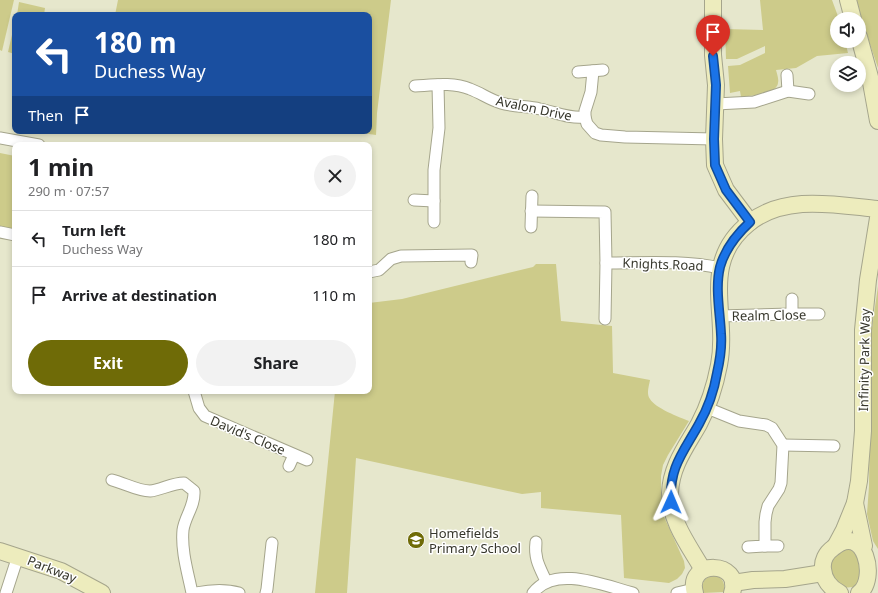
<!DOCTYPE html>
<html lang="en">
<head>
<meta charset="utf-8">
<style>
  body { margin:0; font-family:"Noto Sans",sans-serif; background:#f2f2f2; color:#202124; height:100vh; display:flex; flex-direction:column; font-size:15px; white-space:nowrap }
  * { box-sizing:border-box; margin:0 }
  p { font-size:13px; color:#757577 }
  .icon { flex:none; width:22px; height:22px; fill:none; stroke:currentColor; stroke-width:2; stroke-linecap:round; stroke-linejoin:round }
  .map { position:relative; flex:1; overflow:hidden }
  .details { position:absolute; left:12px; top:142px; width:360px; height:252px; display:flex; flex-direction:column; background:#fff; border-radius:8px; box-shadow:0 2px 6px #0003 }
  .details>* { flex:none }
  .top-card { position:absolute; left:12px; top:12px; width:360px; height:122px; border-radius:8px; box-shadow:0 2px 6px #0003; background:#1a4fa0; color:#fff; overflow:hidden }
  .controls { position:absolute; left:830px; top:12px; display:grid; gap:8px }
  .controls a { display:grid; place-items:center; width:36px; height:36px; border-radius:50%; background:#fff; box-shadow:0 2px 6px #0003; font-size:20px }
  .pin { position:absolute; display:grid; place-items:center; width:34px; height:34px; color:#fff; margin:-41px -17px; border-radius:50% 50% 50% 0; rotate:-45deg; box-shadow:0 0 4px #0007 }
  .pin .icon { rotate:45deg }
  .me { position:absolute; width:44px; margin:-22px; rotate:1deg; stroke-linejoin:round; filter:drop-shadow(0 0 3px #0008) }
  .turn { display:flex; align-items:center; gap:14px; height:84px; padding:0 16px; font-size:18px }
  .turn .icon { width:52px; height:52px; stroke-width:2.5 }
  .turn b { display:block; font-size:28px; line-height:34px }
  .then { display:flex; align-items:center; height:38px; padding:0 16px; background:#0003; gap:8px; font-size:15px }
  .round { display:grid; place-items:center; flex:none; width:42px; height:42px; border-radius:21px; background:#f2f2f2 }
  .headline { display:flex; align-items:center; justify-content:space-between; height:68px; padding:0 16px }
  h1 { font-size:24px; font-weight:700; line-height:30px }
  .cta { display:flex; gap:8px; margin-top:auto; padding:8px 16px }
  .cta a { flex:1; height:46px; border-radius:24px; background:#6f6b07; color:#fff; font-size:16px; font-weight:700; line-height:46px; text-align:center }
  .cta a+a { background:#f2f2f2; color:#202124 }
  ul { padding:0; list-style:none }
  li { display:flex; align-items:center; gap:12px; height:56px; padding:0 16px; border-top:1px solid #e0e0e0 }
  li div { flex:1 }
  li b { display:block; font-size:15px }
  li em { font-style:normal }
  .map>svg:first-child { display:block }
  .green { fill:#cdcb8a }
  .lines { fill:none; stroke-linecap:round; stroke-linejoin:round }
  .street-casing { stroke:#a5a58c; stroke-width:13 }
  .secondary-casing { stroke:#a5a58c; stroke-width:18 }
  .street { stroke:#fff; stroke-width:11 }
  .secondary { stroke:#edecbd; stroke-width:16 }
  .route-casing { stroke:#114b97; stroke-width:10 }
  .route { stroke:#1a73e8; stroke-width:7 }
  .labels { text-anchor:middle; stroke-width:3; stroke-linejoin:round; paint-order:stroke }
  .street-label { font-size:13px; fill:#36362b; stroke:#fff }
  .poi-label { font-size:13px; fill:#36362b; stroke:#fff; text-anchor:start }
</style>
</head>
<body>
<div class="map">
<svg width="878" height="593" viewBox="0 0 878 593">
  <rect width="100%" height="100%" fill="#e6e7cc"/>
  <!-- green -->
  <g class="green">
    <path d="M0,0h14l-12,51 -2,-1z"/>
    <path d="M118,0h273l-14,113 -1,22 -28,-4h21v-116h-254z"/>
    <path d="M760,0h72l7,19h-2v22h8l3,12 -31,3 -21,12 -20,2c1,4 3,9 2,13 -1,11 -28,13 -37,14l-1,-6 -10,2 -2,-27 12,-1 25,-12v-7l-28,13h-11l-1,-30 38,1z"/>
    <path d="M855,0h23v68z"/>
    <path d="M19,2l26,6 -1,7h-27z"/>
    <path d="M15,22v32l-7,-2z"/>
    <path d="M0,153l15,3v74l-15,-3z"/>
    <path d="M536,264h20l5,57 51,5 1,47 37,7c-1,6 -4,14 0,19 5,9 29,18 39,22l-21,34 -5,10 -2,11v34l23,51 1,7 -3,6 -5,5 -8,4 -45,-5 -3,-63 -80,-7v-16l-19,2 -166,-36 -9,135h-32l20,-202h34v-88l33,-4 131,-32z"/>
    <path d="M878,286v263l-5,-8 -6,-27 2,-28 2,-151z"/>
    <path d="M845,549h5l15,8 -8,29c-4,1 -9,2 -13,1 -12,-4 -18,-21 -10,-31 3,-3 7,-5 11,-7z"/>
    <path d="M714,575c9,2 11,8 10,17l-21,1c-2,-9 0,-16 11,-18z"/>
  </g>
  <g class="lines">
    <defs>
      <g id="street">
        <path d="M593,71l-2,21 -6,19v6l2,7 8,9 6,2 24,2 89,2"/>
        <path d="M578,72l25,-2"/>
        <path d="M787,75l1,16"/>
        <path d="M415,86c18,-1 38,-4 55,3 11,4 20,11 31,14 13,4 26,3 39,6 15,3 29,10 45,8"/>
        <path d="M716,104l38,-2 34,-11 21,3"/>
        <path d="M0,138l39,7"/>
        <path d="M414,200l20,1"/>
        <path d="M531,211l74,1 1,51"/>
        <path d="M434,222v-52l5,-42 -1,-43"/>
        <path d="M531,227l1,-31"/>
        <path d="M0,232l15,3"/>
        <path d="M369,272l10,-2 12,-11 10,-3 71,-1 -1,7"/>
        <path d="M792,299v15"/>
        <path d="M720,316l72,-2h27"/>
        <path d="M605,319l1,-56c38,0 77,-3 114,5"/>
        <path d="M194,391l5,17 6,8 102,44"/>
        <path d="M707,408l32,13 27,4 6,3 11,17 -2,38 -2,6 -11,17 -2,8 -1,8v24l-17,1"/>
        <path d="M783,445l51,1"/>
        <path d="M289,466l5,-11"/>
        <path d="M112,480c12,3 26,11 38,11 11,-1 22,-8 34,-8l10,8c1,15 -9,25 -11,39 -2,21 5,43 9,63"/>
        <path d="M536,542c-2,16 3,24 10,39"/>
        <path d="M765,546h13"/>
        <path d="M6,593l12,-37"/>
        <path d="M196,593c15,-3 29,-4 43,0"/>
        <path d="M266,593l1,-4 5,-46"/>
        <path d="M533,593c22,-29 72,-7 100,0"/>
        <path d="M677,593l17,-4"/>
      </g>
      <g id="secondary">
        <path d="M713,0v55l3,30 -2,54 1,26 11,25 24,32"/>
        <path d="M848,0l5,19"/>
        <path d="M859,37l11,40 8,44"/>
        <path d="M855,503l9,43"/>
        <path d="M836,545l8,-15 11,-27 4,-22 4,-50v-101l5,-50 10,-62"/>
        <path d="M0,551l61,20 41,22"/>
        <path d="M703,570c-13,-23 -33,-48 -33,-77 1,-27 16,-46 29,-69 10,-19 16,-38 20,-59 10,-52 -20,-102 30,-142 36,-29 87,-18 129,-14"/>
        <path d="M733,583l20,-3 32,-1 38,-6"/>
        <path d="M695,593c-10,-34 48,-33 37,0"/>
        <path d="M840,593c-10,-5 -16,-12 -17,-24 -1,-8 3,-16 10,-21 32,-27 45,32 26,45"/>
      </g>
    </defs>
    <!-- street casing -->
    <use href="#street" class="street-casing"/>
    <!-- secondary casing -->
    <use href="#secondary" class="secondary-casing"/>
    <!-- street -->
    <use href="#street" class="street"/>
    <!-- secondary -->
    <use href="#secondary" class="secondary"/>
  </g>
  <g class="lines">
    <defs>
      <path id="route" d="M671,502c-2,-35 12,-49 28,-78 9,-16 15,-33 18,-51 3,-13 5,-26 4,-39 -1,-22 -6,-46 -1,-67 5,-18 17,-33 30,-45l-24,-32 -11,-25 -1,-26 2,-54 -3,-29"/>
    </defs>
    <!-- route casing -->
    <use href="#route" class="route-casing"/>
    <!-- route -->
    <use href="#route" class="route"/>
  </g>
  <!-- icons -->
  <defs>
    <symbol id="school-disc" viewBox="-11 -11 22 22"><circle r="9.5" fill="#6f6b07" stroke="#fff"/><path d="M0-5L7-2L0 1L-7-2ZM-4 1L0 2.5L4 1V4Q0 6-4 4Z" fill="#fff"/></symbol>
  </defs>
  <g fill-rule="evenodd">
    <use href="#school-disc" x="406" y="530" width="20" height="20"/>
  </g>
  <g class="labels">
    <!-- street labels -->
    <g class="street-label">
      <text transform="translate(534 108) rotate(12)" y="5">Avalon Drive</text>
      <text transform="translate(663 264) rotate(2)" y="5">Knights Road</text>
      <text transform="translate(769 315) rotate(-1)" y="5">Realm Close</text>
      <text transform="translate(864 360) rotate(-89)" y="5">Infinity Park Way</text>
      <text transform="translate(248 435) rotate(23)" y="5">David's Close</text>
      <text transform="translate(52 569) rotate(22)" y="5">Parkway</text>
    </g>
    <!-- poi labels -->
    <g class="poi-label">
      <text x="429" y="538">Homefields<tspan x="429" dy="15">Primary School</tspan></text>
    </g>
  </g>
</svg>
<div class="controls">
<a><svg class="icon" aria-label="sound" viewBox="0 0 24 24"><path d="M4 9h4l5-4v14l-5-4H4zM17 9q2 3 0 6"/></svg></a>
<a><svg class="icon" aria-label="layers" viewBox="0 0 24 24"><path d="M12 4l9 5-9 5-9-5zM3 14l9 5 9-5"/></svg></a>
</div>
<div class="pin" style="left:713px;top:56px;background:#d93025"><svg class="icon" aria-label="arrive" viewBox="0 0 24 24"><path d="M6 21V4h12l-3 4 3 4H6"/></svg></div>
<svg class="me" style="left:671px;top:502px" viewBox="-20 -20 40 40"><path d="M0-17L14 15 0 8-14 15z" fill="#1a73e8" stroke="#fff" stroke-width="4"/></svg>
<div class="top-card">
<div class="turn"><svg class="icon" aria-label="left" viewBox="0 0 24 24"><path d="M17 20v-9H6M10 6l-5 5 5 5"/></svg><div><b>180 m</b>Duchess Way</div></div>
<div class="then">Then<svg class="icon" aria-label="arrive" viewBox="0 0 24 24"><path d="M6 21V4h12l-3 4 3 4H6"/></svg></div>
</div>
<section class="details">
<div class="headline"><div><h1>1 min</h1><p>290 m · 07:57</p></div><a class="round"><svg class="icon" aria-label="close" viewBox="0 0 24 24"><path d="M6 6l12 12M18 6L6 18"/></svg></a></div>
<ul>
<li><svg class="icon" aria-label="left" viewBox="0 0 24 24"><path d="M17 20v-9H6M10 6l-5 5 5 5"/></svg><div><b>Turn left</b><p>Duchess Way</p></div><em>180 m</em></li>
<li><svg class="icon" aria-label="arrive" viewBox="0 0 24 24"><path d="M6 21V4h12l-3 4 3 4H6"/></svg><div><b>Arrive at destination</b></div><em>110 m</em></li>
</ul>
<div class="cta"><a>Exit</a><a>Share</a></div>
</section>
</div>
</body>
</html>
